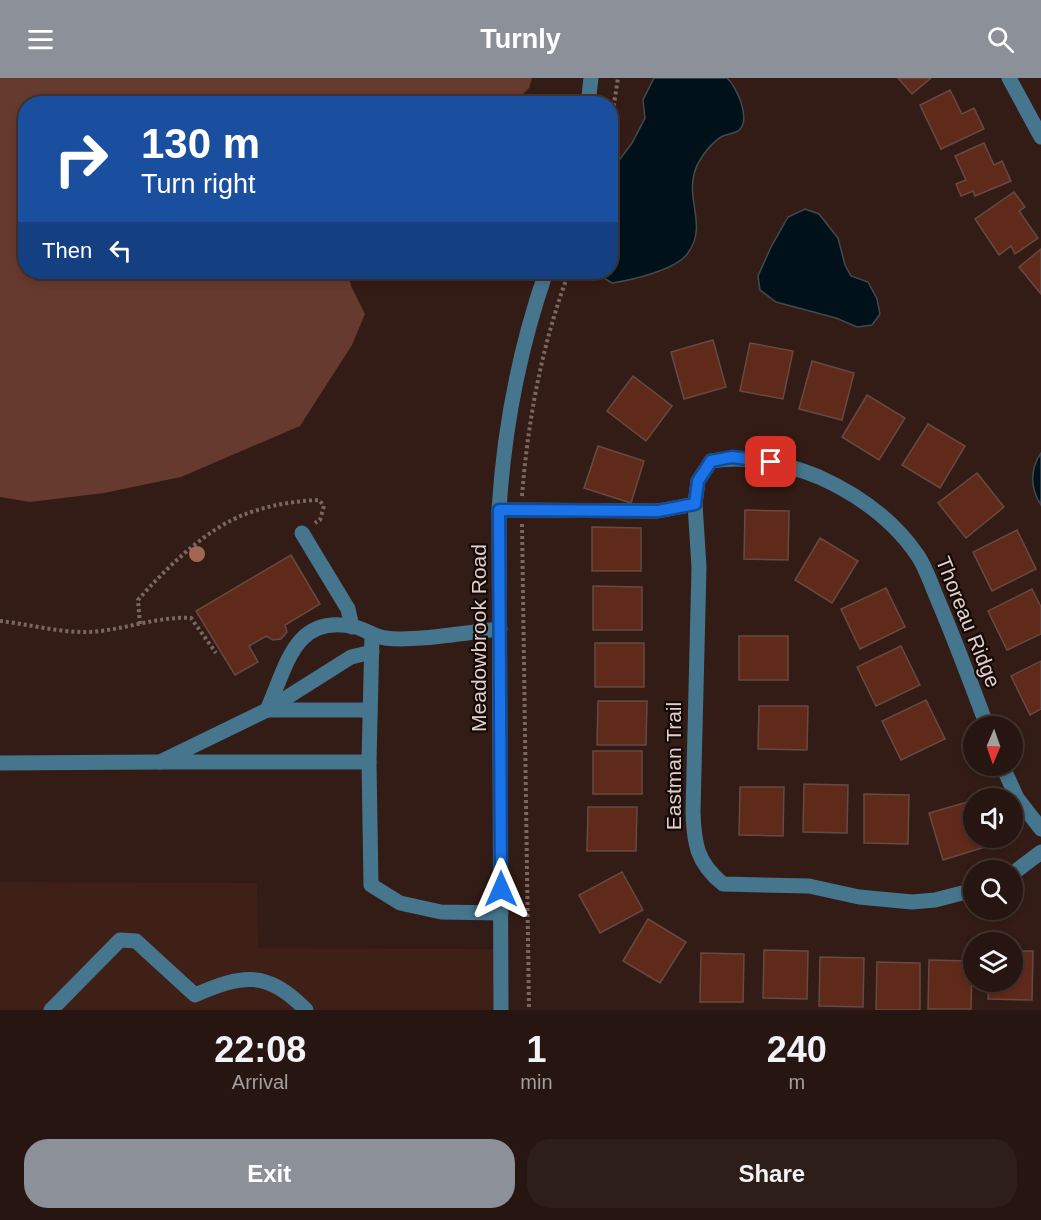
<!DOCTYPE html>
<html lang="en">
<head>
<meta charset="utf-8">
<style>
  body { margin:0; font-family:Helvetica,sans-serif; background:#2e1e19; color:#f1f3f6; height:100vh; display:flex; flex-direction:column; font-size:22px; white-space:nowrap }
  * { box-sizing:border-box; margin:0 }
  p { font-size:20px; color:#a49f9f }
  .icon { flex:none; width:33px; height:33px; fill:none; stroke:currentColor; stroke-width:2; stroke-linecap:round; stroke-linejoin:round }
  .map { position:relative; height:932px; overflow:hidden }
  .panel { display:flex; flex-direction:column; background:#261510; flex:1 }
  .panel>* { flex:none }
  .guide { position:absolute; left:18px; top:18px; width:600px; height:183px; border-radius:24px; box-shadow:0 3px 9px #0003,0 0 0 2px #423430; background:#1a4fa0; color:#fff; overflow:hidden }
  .needle { width:39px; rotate:182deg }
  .fabs { position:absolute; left:963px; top:638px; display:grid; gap:12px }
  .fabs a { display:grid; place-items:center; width:60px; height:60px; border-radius:50%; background:#261510; box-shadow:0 3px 9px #0003,0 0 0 2px #423430; font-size:30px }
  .pin { position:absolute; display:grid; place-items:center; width:51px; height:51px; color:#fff; margin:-26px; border-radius:12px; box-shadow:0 3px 9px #0006 }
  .me { position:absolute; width:66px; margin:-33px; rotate:0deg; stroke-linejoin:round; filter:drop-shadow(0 0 4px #0008) }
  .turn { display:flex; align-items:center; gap:21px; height:126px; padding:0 24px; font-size:27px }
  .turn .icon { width:78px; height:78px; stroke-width:2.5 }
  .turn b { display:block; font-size:42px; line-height:51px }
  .then { display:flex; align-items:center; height:57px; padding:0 24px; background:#0003; gap:12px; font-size:22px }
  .eta { display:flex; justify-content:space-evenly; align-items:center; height:102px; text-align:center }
  .eta b { font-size:36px; font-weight:700; line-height:42px }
  .button { display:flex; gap:12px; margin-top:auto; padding:12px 24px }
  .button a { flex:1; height:69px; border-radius:24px; background:#8c9099; color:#fff; font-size:24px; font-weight:700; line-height:69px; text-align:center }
  .button a+a { background:#2e1e19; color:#f1f3f6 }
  header { display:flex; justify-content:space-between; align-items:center; height:78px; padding:0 24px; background:#8c9099; color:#fff; font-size:27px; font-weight:700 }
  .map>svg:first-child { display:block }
  .built { fill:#3e2017 }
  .green { fill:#663a2e }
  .water { fill:#00111a; stroke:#434a4f; stroke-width:1.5 }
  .building { fill:#602a1b; stroke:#664a42; stroke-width:1.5 }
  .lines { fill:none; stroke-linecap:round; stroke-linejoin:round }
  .path { stroke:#7b6761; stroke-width:4; stroke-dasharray:3 3; stroke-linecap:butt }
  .minor { stroke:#45768d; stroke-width:15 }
  .tree { fill:#a36756 }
  .route-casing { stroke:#114b97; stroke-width:15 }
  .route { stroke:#1a73e8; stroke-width:10 }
  .labels { text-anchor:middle; stroke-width:4.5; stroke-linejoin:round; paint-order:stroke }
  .street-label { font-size:21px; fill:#e0cfca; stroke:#140907 }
</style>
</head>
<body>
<header><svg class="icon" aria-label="menu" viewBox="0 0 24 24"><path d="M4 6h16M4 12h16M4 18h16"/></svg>Turnly<svg class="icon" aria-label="search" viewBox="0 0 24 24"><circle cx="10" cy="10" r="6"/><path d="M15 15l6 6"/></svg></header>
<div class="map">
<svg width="1041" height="932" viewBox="0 0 1041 932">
  <rect width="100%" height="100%" fill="#331c15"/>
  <!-- built -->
  <path class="built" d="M0,804l257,1 1,65 246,1v61h-504z"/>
  <!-- green -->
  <path class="green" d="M0,0h532l-3,10 -15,15 -488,1v168h322l3,14 14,28 -13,31 -52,81 -119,51 -77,16 -74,9 -30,-5z"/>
  <!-- water -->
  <g class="water">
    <path d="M654,0h73c10,9 25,43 11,53 -5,3 -12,3 -17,6 -11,7 -24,24 -27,37 -7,28 13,53 -6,79 -12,17 -56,27 -76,30l-18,-11h16l1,-86 6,-23 15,-20 13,-25 -2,-18z"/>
    <path d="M805,131l14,5 19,24 7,27 6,11 17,6 9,17 3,15 -8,11 -15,2 -21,-9 -60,-16 -16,-12 -2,-14 13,-29 17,-30z"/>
    <path d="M1041,375v52c-11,-17 -11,-36 0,-52z"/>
  </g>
  <!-- building -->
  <g class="building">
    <path d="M898,0h33l-19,16z"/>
    <path d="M950,12l12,24 12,-6 10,21 -43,20 -21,-44z"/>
    <path d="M984,65l10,22 8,-4 9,20 -36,15 -2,-5 -12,5 -5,-12 10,-4 -11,-24z"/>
    <path d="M1014,114l11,15 -6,4 19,27 -23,16 -4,-8 -12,9 -24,-36z"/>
    <path d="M1041,171v45l-22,-27z"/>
    <path d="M713,262l13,47 -42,12 -13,-47z"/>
    <path d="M750,265l43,8 -10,48 -43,-8z"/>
    <path d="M812,283l42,12 -12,47 -43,-11z"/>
    <path d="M633,298l39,30 -26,35 -39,-30z"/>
    <path d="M867,317l38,23 -26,42 -37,-23z"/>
    <path d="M928,346l37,22 -25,42 -38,-23z"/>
    <path d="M598,368l46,15 -13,42 -47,-15z"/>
    <path d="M977,395l27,34 -38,31 -28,-35z"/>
    <path d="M745,432l44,1 -1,49 -44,-1z"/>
    <path d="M592,449l49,1v43h-49z"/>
    <path d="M1017,452l19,39 -44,22 -19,-39z"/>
    <path d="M820,460l38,23 -26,42 -37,-23z"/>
    <path d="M291,477l29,49 -35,21 2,7 -6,7 -8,1 -7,-4 -17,10 9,16 -23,13 -39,-64z"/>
    <path d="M593,508l49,1v43h-49z"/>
    <path d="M886,510l19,39 -45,22 -19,-40z"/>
    <path d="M1032,511l9,18v27l-34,16 -19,-39z"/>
    <rect x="739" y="558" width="49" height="44"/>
    <rect x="595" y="565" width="49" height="44"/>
    <path d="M901,568l19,39 -44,21 -19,-39z"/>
    <path d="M1041,583v48l-11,6 -19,-39z"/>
    <path d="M926,622l19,39 -44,21 -19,-39z"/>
    <path d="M598,623h49l-1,44h-49z"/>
    <path d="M759,628h49l-1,44 -49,-1z"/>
    <rect x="593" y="673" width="49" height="43"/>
    <path d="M804,706l44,1 -1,48 -44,-1z"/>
    <path d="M740,709h44l-1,49 -44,-1z"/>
    <path d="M864,716l45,1 -1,49 -44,-1z"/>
    <path d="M971,723l3,36h8l3,10 -42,13 -14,-47z"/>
    <path d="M588,729h49l-1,44h-49z"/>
    <path d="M622,794l21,38 -43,23 -21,-38z"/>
    <path d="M648,841l38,23 -26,41 -37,-22z"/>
    <path d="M764,872l44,1 -1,48 -44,-1z"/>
    <path d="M1012,873h21l-1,49 -44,-1 1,-18h23z"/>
    <path d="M701,875l43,1 -1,48h-43z"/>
    <path d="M820,879l44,1 -1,49 -44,-1z"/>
    <path d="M929,882l43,1 -1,48h-43z"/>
    <path d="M877,884l43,1v47h-44z"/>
  </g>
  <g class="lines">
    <!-- path -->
    <g class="path">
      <path d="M610,52l8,-52"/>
      <path d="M522,418c6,-77 20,-152 47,-224"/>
      <path d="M522,446l7,486"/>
      <path d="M0,543c27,3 57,11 84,11 36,0 70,-16 107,-14l25,35"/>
      <path d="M140,546l-2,-24c26,-30 70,-73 108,-86 23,-9 49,-13 73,-14l5,6 -4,14 -5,3"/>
    </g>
    <!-- minor -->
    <g class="minor">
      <path d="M1009,0l32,59"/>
      <path d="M588,26l3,-26"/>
      <path d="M499,432l159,1 37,-7"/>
      <path d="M302,455l46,76 4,18"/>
      <path d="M372,556l-3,128 2,123 29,18 41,9 60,1"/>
      <path d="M267,632l84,-53 21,-5"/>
      <path d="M267,632h103"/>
      <path d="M369,684h-209l107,-52c20,-44 27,-97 88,-83 10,2 20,10 30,11 29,4 84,-6 115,-9"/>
      <path d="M0,685l160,-1"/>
      <path d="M1002,687l15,33 24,31"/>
      <path d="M1012,796l29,-22"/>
      <path d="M974,812l-39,10 -23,2 -53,-5 -50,-11 -86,-2c-26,-21 -29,-40 -30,-72l6,-245 -4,-63 3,-23 13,-20c37,-6 74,2 108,16 40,18 74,42 99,79 8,12 13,28 19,42 18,42 34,85 50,128"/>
      <path d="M51,932l69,-70 16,1 59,54c48,-21 73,-25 111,15"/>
      <path d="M501,932l-2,-500c5,-83 20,-160 47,-238"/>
    </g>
  </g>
  <!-- trees -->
  <circle class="tree" cx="197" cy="476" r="8"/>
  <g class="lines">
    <defs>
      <path id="route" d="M501,811l-2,-379 159,1 37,-7 3,-23 13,-20 21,-4 39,5"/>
    </defs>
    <!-- route casing -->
    <use href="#route" class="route-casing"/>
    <!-- route -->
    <use href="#route" class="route"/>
  </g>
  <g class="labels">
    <!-- street labels -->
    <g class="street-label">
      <text transform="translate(968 544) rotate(68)" y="7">Thoreau Ridge</text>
      <text transform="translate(479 560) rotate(-90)" y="7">Meadowbrook Road</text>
      <text transform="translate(674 688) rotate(-90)" y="7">Eastman Trail</text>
    </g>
  </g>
</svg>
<div class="fabs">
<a><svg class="needle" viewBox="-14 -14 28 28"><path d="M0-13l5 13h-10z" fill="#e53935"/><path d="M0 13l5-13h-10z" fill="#a49f9f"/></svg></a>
<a><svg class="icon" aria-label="sound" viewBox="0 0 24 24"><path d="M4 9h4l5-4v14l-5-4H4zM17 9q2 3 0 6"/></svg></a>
<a><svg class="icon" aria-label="search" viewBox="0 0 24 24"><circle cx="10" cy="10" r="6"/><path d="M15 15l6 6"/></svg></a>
<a><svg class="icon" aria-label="layers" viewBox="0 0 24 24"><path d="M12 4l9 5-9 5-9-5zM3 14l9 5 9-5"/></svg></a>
</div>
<div class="pin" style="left:771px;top:384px;background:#d93025"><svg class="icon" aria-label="arrive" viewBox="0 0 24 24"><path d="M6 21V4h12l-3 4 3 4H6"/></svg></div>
<svg class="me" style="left:501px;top:811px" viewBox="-20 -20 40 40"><path d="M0-17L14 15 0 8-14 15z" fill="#1a73e8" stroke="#fff" stroke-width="4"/></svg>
<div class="guide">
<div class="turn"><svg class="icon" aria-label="right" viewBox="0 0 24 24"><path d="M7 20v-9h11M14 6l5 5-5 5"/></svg><div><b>130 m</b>Turn right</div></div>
<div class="then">Then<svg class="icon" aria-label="left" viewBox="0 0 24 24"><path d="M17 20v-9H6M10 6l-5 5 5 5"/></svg></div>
</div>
</div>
<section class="panel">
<div class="eta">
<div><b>22:08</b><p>Arrival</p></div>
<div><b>1</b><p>min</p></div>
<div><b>240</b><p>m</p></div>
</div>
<div class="button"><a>Exit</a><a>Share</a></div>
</section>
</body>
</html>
